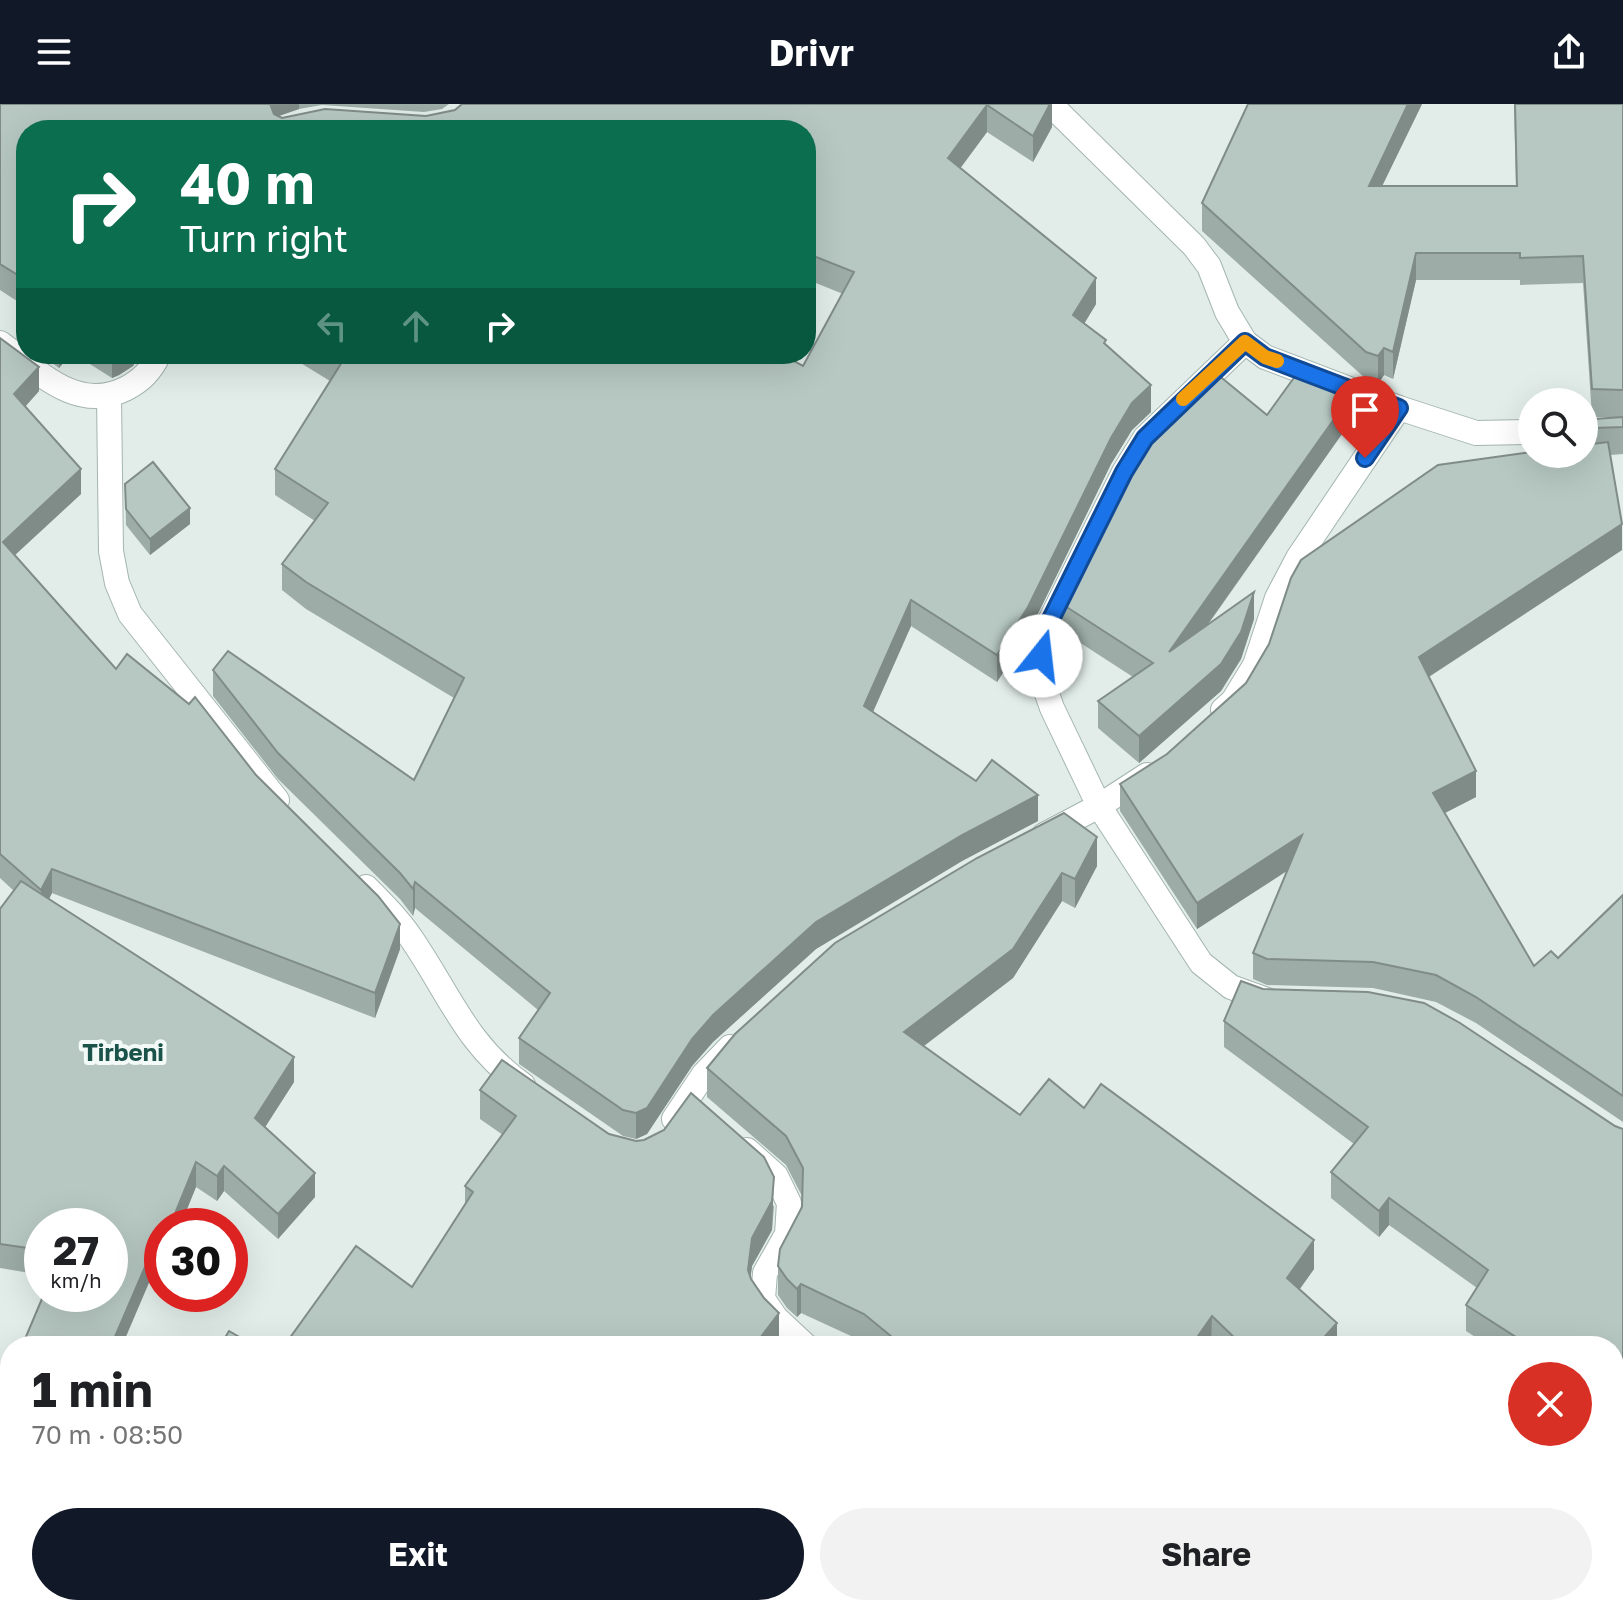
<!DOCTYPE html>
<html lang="en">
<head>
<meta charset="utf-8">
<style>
  body { margin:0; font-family:"Golos Text",sans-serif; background:#f2f2f2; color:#202124; height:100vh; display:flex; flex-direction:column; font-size:30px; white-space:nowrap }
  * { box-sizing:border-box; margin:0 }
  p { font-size:26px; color:#757577 }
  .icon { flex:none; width:44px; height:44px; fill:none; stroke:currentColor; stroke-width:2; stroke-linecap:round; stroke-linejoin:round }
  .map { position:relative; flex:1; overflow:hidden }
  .panel { position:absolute; left:0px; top:1232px; width:1624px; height:280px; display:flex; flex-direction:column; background:#fff; border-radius:32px 32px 0 0; box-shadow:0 8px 32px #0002 }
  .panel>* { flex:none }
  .guide { position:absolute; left:16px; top:16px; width:800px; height:244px; border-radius:32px; box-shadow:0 8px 32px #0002; background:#0b6e4f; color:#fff; overflow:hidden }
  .controls { position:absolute; left:1518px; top:284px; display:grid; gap:16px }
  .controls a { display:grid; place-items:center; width:80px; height:80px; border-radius:50%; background:#fff; box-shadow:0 8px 32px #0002; font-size:40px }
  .speed { position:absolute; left:24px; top:1104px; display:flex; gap:16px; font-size:40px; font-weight:700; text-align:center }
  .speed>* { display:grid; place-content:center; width:104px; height:104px; border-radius:50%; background:#fff; box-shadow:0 8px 32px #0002; line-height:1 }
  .speed small { font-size:20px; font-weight:400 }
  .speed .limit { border:12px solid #d22; background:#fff; color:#111 }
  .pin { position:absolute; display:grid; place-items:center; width:68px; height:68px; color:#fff; margin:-82px -34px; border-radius:50% 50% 50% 0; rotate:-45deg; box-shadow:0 0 8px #0007 }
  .pin .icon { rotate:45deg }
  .me { position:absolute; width:88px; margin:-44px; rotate:16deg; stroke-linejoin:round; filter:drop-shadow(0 0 6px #0008) }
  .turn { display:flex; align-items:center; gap:28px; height:168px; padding:0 32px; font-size:36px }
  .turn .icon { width:104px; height:104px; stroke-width:2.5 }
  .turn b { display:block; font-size:56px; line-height:68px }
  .lanes { display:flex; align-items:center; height:76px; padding:0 32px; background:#0003; justify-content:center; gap:40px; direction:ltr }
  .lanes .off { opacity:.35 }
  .round { display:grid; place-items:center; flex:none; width:84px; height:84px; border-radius:42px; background:#f2f2f2 }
  .head { display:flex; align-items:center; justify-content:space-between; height:136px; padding:0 32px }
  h1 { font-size:48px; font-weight:700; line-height:60px }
  .button { display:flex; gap:16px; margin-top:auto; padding:16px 32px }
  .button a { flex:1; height:92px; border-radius:48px; background:#111827; color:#fff; font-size:32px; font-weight:700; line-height:92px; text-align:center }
  .button a+a { background:#f2f2f2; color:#202124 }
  header { display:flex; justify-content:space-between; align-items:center; height:104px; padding:0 32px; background:#111827; color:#fff; font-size:36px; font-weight:700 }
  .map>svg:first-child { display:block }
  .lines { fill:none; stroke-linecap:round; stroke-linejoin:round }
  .minor-casing { stroke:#a4b5b1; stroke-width:26 }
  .minor { stroke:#fff; stroke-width:24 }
  .wall { fill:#9daca7 }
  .shaded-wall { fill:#808c88 }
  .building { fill:#b7c8c2; stroke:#808c88; stroke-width:2 }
  .route-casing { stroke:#114b97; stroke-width:20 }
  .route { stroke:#1a73e8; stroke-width:14 }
  .slow { stroke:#f59e0b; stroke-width:14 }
  .labels { text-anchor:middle; stroke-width:8; stroke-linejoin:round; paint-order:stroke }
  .quarter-label { font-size:24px; font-weight:bold; fill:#1b534a; stroke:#f3f9f7 }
</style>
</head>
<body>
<header><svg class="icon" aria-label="menu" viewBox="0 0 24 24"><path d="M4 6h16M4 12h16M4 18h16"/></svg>Drivr<svg class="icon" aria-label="share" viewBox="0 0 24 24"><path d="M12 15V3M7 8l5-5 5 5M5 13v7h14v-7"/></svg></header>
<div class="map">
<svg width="1623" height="1512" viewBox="0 0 1623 1512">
  <rect width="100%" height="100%" fill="#e2ede9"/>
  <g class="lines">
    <defs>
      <g id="minor">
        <path d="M1050,0l144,142 15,20 18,46 18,30 20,15 134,51 77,25 56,-1"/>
        <path d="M1245,238l-100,96 -21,34 -82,165 -2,37 12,34 47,98 102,157 30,24 36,13"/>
        <path d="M0,239c38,28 76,70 125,46 16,-8 26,-18 34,-35"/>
        <path d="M109,293l2,154 6,32 13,31 147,186"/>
        <path d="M1584,328l39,-1"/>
        <path d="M1223,606l10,-9 22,-36 22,-67 21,-40 101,-150"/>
        <path d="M1044,731l55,-29 48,-31"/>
        <path d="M366,783c16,16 32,32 45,51 38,55 55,107 112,147"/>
        <path d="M674,1015l30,-45 26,-27"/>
        <path d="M747,1046l29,26 13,27 -2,31 -22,39 -2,26 13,19 30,28"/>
        <path d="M1471,1512l8,-10"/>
      </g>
    </defs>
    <!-- minor casing -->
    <use href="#minor" class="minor-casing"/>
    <!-- minor -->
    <use href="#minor" class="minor"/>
  </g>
  <!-- wall -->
  <g class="wall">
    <path d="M0,0h449l-7,5 -18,3 -102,-7 -23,4 -21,7 4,2 770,-14v23l-19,35 -46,-30 -27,36 136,136 -12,20 22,21 45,67 -19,18 -21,34 -83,170 -31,48 -86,-56 -38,86 165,109 -76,40 -146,88 -103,93 -21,24 -45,68 -11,5 -13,-3 -104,-72v-26l19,-28 -123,-102 -2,8 -13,-17 -122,-120 -65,-83v-26l201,110 40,-82 -148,-89 -24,-19v-26l33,-43 -40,-26v-26l55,-88 -44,-27h495l22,12 40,-72 -37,-15v-149h-780v177l-26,-17z"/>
    <path d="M1248,0h174l-40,82h134l-2,-82h109v350l-13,1 12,95 -193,127 47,120 -31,16 89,153 24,-8 65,-63v227l-147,-99 -40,-21 -63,-14 -106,-3 -14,-6v-26l34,-82 -90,58 -77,-118v-27l47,-30 427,-310v-25l28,-2h-30l-9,-134 -63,2v-5h-104l-23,99 -9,-4 -6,9 -12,-5 -164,-148v-28z"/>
    <path d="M26,207v33l-4,-3v-27z"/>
    <path d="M0,234l39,53 -14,16 56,87 -66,61 101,114 140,106 144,174 -25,69 -323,-125 -3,6 245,183 -29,45 50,70 -37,42 -54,-48 -7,10 -21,-14 -38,94 -7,-3 -41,16 -68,-68v49l-42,-7v-359l14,-18 -14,-13z"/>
    <path d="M40,250h31l-12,14z"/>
    <path d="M74,250h66l-7,12 -14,9 -7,3z"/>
    <path d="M202,250h14l-4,6z"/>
    <path d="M1176,303l91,8 82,9 -142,202 47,-7 -13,40 -20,32 -82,72 -41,-35v-27l35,-24 -71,-46v-27z"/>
    <path d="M125,380l65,40 -40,31 -24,-30z"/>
    <path d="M977,754l120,8 -22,42 -13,-7 -49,77 -89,68 96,69 64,-7 230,161 -15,21 38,56h-124l-1,-1 -1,1h-342l-5,-4 -63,-29 -4,4 -10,-9 -9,-13v-29l24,-59v-11l-16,-31 -79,-68v-29z"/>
    <path d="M1224,917l399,108v317l-9,27v-127h-125l-23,-15v-26l11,-17 -88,-63 -10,12 -48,-39v-26l23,-28 -130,-97z"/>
    <path d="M480,986l129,44 165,72 -2,24 -20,36 -2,12 29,64 -367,-55 53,-83v-18l38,-51 -23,-16z"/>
    <path d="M10,1271v96l-10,-5v-67z"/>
    <path d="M214,1502h817l-7,10h-810z"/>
  </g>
  <!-- shaded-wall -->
  <g class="shaded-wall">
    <path d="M269,0h30v5l-20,7 -7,5z"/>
    <path d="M1050,0h2v23l-19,35v-26z"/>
    <path d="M1408,0h14l-53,109v-27z"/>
    <path d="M987,1v27l-39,53v-27z"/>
    <path d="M1416,149v27l-23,99v-27z"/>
    <path d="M1096,174v26l-23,38v-27z"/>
    <path d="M1384,244v27l-6,9v-28z"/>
    <path d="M59,250h12l-12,14z"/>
    <path d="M112,250h28l-7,12 -14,9 -7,3z"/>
    <path d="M39,263v24l-25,28v-25z"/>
    <path d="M1151,281v27l-19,18 -21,34 -83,170 -31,48v-27l114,-217 21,-35z"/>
    <path d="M1349,294v26l-180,255v-27z"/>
    <path d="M81,365v25l-78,72v-24z"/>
    <path d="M190,404v16l-40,31v-16z"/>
    <path d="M1622,420v26l-203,133v-26z"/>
    <path d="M1254,488v27l-13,40 -20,32 -82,72v-27z"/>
    <path d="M911,496v26l-47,106v-26z"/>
    <path d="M1476,667v26l-43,22v-26z"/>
    <path d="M1038,691v26l-76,40 -146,88 -103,93 -21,24 -45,68 -11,5v-26l56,-74 21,-24 103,-93 146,-87z"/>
    <path d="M1302,731v26l-105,68v-26z"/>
    <path d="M1097,733v29l-22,42v-29z"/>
    <path d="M52,765v24l-11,21v-24z"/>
    <path d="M1062,769v28l-49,77 -109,83v-29z"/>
    <path d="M415,778v26l-2,8v-27z"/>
    <path d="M400,820v25l-25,69v-25z"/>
    <path d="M294,953v25l-39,61v-25z"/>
    <path d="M196,1058v25l-16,39h-10z"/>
    <path d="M224,1062v25l-7,10v-25z"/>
    <path d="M315,1069v24l-37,42v-25z"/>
    <path d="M774,1073l-2,53 -20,36 -4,33v-29l4,-32z"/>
    <path d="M1389,1094v27l-10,12v-26z"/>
    <path d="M1314,1136v29l-27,38v-29z"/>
    <path d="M162,1143v24l-4,10v-25z"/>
    <path d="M151,1149v25l-29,68h-11z"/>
    <path d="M801,1180v29l-4,4v-28z"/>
    <path d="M779,1209v29l-3,4h-22z"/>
    <path d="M1212,1212l-1,30h-20z"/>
    <path d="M1337,1219v23h-18v-3z"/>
    <path d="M1623,1315v27l-9,27v-26z"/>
    <path d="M492,1502h3v10h-9z"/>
    <path d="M1011,1502h20l-7,10h-20z"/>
    <path d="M1210,1502h25l-9,10h-24z"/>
  </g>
  <!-- building -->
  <g class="building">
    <path d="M0,0h270l4,10 8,4 43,-9 101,7 29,-6 7,-6h588l-17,32 -46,-31 -39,53 148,120 -23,37 33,25 -2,3 47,42 -19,18 -21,35 -83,169 -31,48 -86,-55 -47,106 112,75 16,-21 46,35 -76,40 -146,87 -103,93 -21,24 -45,69 -11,5 -13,-3 -104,-72 31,-45 -135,-111 -2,7 -13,-16 -122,-120 -65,-83 15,-19 186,129 50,-102 -158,-96 -24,-18 46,-61 -53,-34 67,-107 -14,-8h453l22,12 51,-94 -48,-19v-123h-780v150l-26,-16z"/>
    <path d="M1248,0h160l-39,82h148l-2,-82h108v286l-31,-1 -9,-133 -63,2v-5h-104l-23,99 -9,-4 -6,8 -12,-4 -164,-149z"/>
    <path d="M0,234l39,29 -25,27 67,75 -78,73 113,127 11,-15 62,50 6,-7 61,78 122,121 22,28 -25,69 -323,-124 -11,21 -41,-36z"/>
    <path d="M1301,264l48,30 -180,254 85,-60 -13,40 -20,32 -82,72 -41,-35 55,-38 -91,-59 75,-152 20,-31 16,-16 3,2 35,-38 56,46z"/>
    <path d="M1623,313v10l-29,1v-9z"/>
    <path d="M1608,338l14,82 -203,133 57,114 -43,22 101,173 17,-15 7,7 65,-63v201l-147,-99 -40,-22 -63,-13 -106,-3 -14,-6 49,-118 -105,68 -77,-119 47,-30 79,-71 23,-39 22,-66 10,-18 137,-95 94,-13v2h52v-9z"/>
    <path d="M153,358l37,46 -40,31 -24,-30 -1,-25z"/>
    <path d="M1064,709l33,24 -22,42 -13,-6 -49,76 -109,83 116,83 29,-36 35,29 17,-24 213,156 -27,38 50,45 -18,20 3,3h-79l-31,-30 -21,30h-288l-39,-32 -63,-30 -4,5 -10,-10 -9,-13 2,-17 22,-42 1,-39 -17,-32 -79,-68 28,-34 100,-91 142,-85z"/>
    <path d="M21,777l273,176 -39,61 60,55 -37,41 -54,-48 -7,10 -21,-14 -26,64h-8v21l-4,9 -7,-3 -40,93h-89l22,-52h66v-68h-68v24l-42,-6v-335z"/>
    <path d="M1241,877l22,8 105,3 56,11 36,20 155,103 8,3v290l-9,28v-101h-84l-64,-41 22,-35 -99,-72 -10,13 -48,-39 37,-45 -144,-106z"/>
    <path d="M502,956l107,74 27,7 8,-1 20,-10 27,-37 73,64 10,20 -2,24 -20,37 -4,32 3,9 13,19 15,15 -25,33h-470l72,-100 56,41 61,-95 -8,-6 51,-70 -36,-26z"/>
    <path d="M229,1227l26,15h-35z"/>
    <path d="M10,1271v71l-10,-4v-43z"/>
    <path d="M1614,1449l9,1v62h-87l9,-10h69z"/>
    <path d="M219,1502h273l-6,10h-251z"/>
    <path d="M503,1502h508l-7,10h-484z"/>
    <path d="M1110,1502h100l-8,10h-101z"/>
  </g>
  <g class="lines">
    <defs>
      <path id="route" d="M1041,552l1,-19 82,-165 21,-34 100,-96 20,15 134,51 -34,50"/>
    </defs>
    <!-- route casing -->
    <use href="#route" class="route-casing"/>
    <!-- route -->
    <use href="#route" class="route"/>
    <!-- slow -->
    <path class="slow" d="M1183,295l62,-57 20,15 12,4"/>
  </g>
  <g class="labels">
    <!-- quarter labels -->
    <g class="quarter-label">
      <text x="123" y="957">Tirbeni</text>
    </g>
  </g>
</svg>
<div class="controls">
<a><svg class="icon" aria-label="search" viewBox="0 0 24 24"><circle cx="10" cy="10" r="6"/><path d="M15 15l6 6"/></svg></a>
</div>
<div class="speed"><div>27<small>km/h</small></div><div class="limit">30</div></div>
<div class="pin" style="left:1365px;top:354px;background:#d93025"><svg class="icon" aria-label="arrive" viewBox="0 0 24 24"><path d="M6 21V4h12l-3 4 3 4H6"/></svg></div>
<svg class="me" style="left:1041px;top:552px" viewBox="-20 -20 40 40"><circle r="19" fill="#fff"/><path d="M0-13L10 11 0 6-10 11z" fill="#1a73e8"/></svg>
<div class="guide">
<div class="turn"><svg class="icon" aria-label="right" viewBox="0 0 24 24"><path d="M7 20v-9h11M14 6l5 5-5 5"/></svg><div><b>40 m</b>Turn right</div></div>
<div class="lanes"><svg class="icon off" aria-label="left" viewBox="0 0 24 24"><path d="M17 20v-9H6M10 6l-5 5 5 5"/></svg><svg class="icon off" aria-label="ahead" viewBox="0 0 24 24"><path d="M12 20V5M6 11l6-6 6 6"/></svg><svg class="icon" aria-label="right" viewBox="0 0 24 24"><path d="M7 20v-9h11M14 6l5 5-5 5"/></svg></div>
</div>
<section class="panel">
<div class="head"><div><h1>1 min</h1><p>70 m · 08:50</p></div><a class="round" style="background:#d93025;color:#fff"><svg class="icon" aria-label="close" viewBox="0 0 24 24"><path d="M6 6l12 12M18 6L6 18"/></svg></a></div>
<div class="button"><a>Exit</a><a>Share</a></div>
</section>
</div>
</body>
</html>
